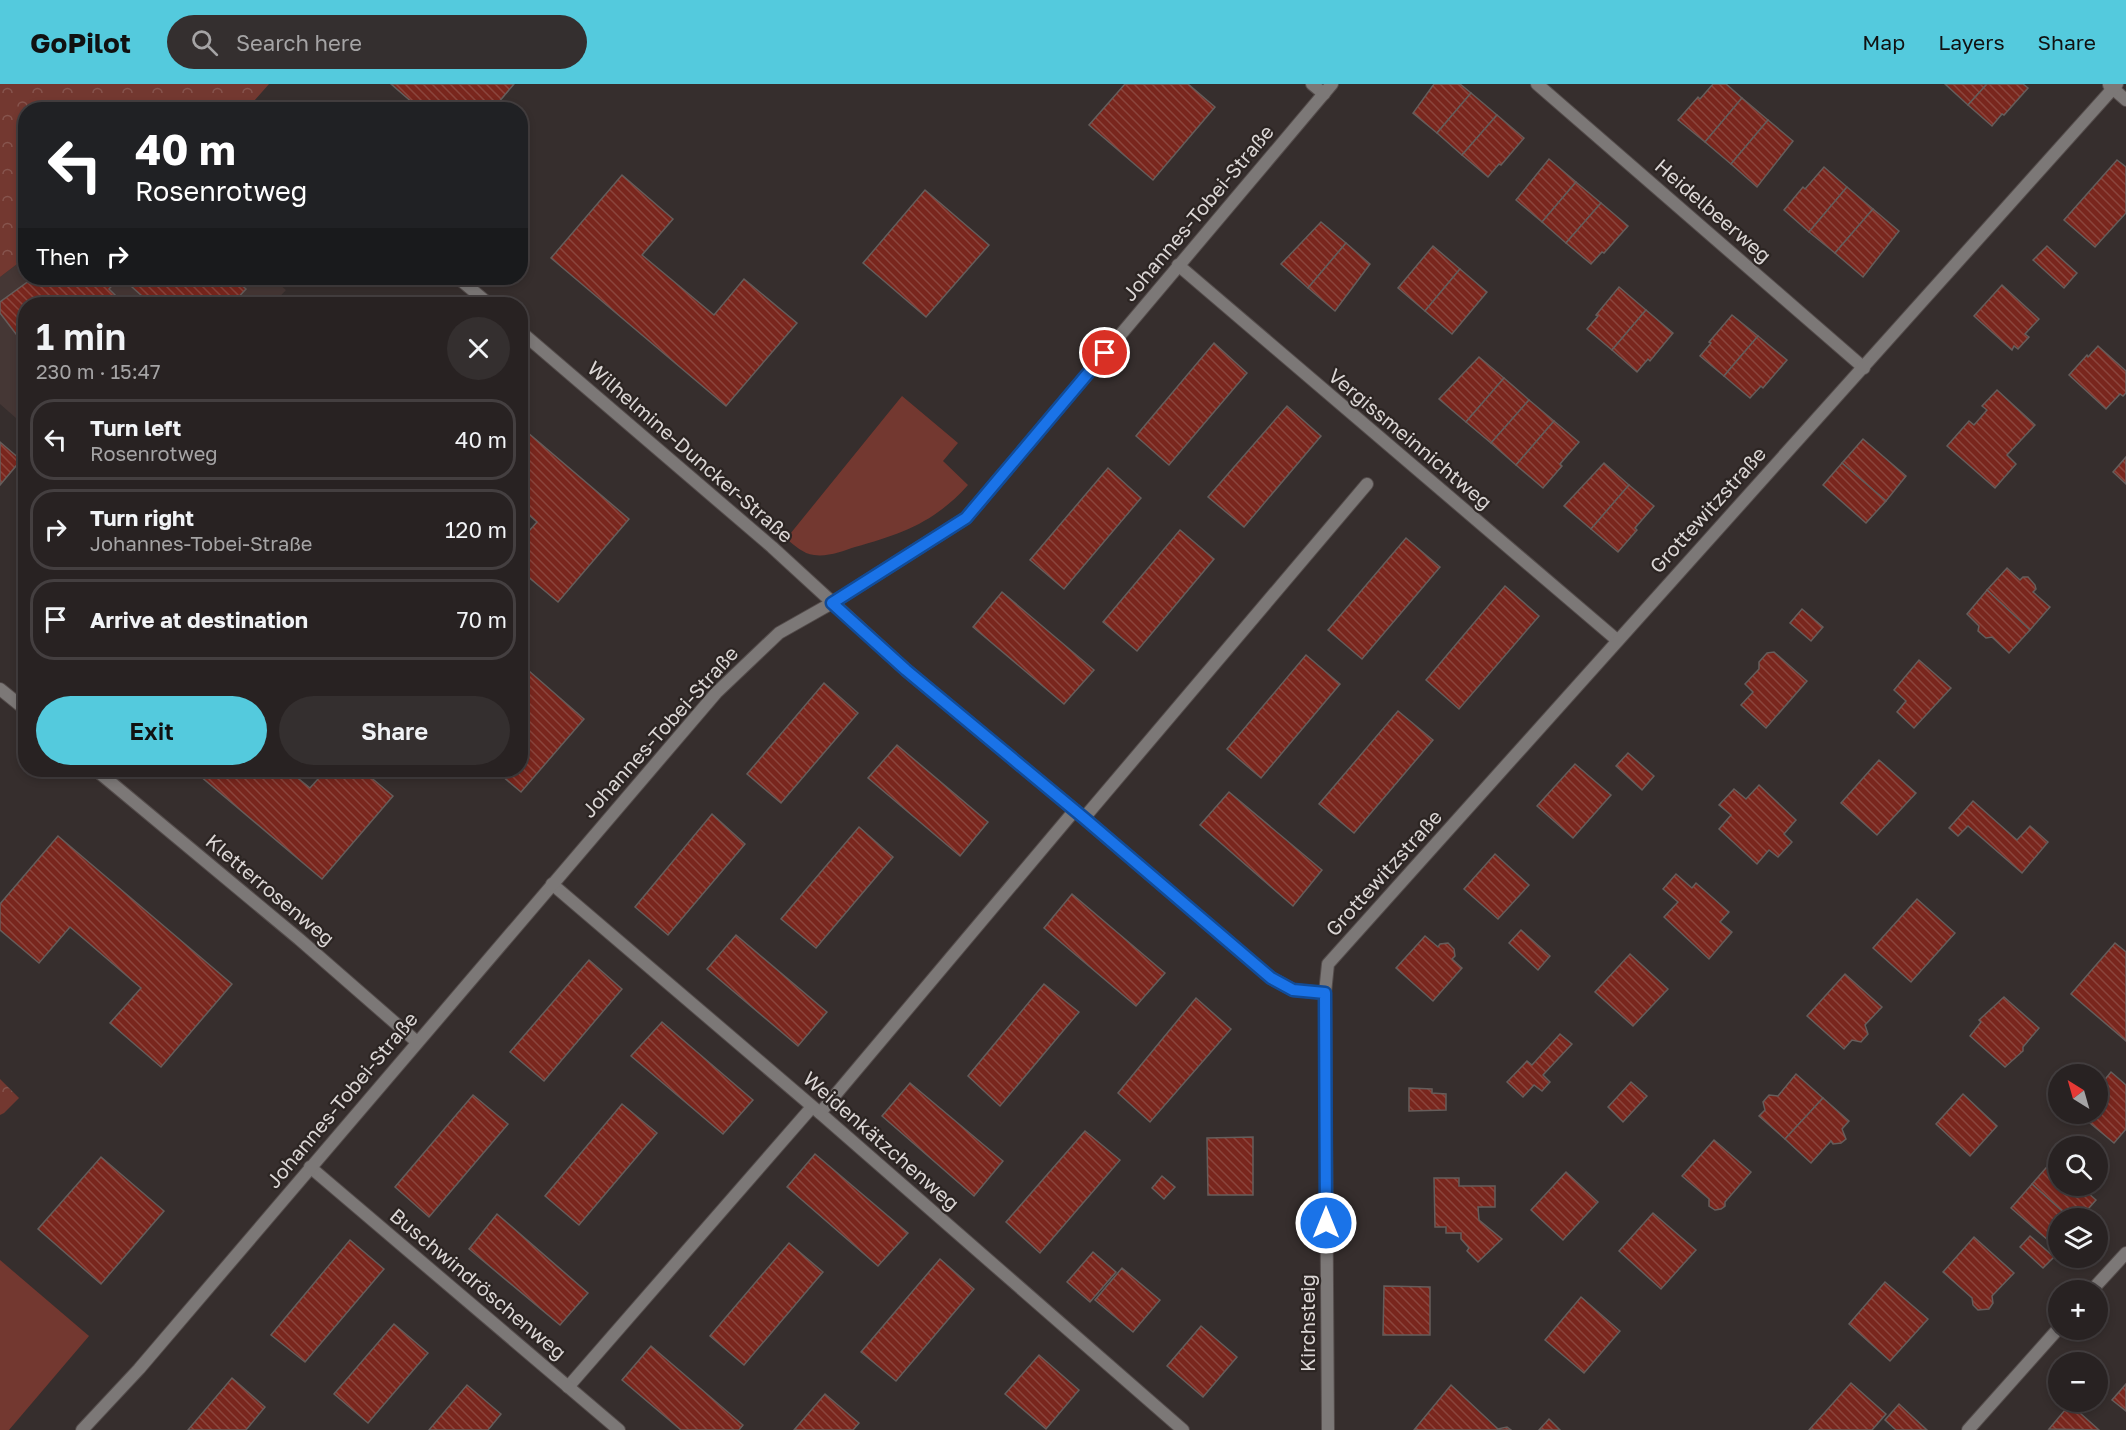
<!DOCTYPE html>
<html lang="en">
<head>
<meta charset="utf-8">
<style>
  body { margin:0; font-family:"Golos Text",sans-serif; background:#342f2f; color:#f1f3f6; height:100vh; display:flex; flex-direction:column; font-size:22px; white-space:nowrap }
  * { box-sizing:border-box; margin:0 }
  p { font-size:20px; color:#a5a4a5 }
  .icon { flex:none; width:33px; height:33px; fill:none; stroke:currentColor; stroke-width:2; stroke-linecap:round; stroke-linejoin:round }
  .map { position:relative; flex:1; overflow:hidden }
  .side { position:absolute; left:18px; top:213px; width:510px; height:480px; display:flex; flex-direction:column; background:#282222; border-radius:24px; box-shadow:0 3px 9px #0003,0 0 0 2px #443f40 }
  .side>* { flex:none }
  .top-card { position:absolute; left:18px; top:18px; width:510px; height:183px; border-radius:24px; box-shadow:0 3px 9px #0003,0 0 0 2px #443f40; background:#202124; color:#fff; overflow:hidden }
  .needle { width:39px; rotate:323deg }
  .fabs { position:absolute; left:2048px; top:980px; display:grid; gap:12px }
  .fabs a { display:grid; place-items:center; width:60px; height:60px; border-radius:50%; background:#282222; box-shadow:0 3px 9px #0003,0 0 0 2px #443f40; font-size:30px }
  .pin { position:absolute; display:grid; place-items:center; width:51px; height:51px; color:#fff; margin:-26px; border:3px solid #fff; border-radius:50%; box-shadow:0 2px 6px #0007 }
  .me { position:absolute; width:66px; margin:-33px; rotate:0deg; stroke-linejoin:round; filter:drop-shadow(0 0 4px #0008) }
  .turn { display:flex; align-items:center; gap:21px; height:126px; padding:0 18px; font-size:27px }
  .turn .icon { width:78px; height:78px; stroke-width:2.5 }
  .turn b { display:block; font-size:42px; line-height:51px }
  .then { display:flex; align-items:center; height:57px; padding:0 18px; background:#0003; gap:12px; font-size:22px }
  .round { display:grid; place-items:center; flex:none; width:63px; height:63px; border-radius:32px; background:#342f2f }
  .overview { display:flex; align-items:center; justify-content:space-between; height:102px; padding:0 18px }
  h1 { font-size:36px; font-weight:600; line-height:45px }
  .primary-button { display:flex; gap:12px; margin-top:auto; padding:12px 18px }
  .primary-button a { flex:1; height:69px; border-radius:36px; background:#54cadd; color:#111; font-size:24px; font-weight:600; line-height:69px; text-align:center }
  .primary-button a+a { background:#342f2f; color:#f1f3f6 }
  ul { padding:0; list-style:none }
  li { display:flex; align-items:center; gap:18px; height:81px; margin:0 12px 9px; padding:0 6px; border:3px solid #443f40; border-radius:24px }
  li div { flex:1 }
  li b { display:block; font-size:22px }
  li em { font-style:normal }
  header { display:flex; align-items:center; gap:36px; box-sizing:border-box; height:84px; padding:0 30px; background:#54cadd; color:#111 }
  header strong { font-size:28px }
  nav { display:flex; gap:33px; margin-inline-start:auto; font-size:21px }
  .search { width:420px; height:54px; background:#342f2f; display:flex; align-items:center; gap:15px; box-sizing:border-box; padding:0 21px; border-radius:33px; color:#a5a4a5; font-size:22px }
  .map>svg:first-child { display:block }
  .built { fill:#453735 }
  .green { fill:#733830 }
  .park { fill:url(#park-crowns) }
  .building { fill:url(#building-back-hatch); stroke:#655d5b; stroke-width:1.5 }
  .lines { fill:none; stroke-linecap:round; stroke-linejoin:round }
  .service-casing { stroke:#544c4b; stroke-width:14 }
  .minor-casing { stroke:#544c4b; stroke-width:14 }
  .service { stroke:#7c7877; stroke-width:12 }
  .minor { stroke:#7c7877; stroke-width:12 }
  .route-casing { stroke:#114b97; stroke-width:15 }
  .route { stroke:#1a73e8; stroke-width:10 }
  .labels { text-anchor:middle; stroke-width:4.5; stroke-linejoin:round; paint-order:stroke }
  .street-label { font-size:20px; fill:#dbd6d5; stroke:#2c2523 }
</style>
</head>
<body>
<header>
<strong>GoPilot</strong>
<div class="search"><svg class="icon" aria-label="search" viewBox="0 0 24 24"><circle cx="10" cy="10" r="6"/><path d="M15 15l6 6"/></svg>Search here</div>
<nav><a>Map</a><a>Layers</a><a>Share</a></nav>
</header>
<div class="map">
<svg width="2126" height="1346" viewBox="0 0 2126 1346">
  <defs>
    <pattern id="park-crowns" width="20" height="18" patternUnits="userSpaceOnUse" patternTransform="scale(1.5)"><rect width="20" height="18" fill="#733830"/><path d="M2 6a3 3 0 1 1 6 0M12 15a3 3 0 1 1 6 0" fill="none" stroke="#86544d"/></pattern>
    <pattern id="building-back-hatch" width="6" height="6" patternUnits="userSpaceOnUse" patternTransform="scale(1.5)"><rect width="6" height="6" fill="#79261d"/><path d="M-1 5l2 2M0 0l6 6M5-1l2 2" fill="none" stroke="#8b453d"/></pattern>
  </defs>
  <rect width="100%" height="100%" fill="#362e2d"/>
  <!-- built -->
  <path class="built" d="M25,174l1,20h246l14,12 -13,14h-247l-1,122 -25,-22v-127z"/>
  <!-- green -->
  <g class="green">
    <path d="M902,312l56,47 -15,18 25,24c-33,37 -66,49 -113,62 -12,4 -27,10 -41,8 -11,-1 -19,-10 -28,-16z"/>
    <path d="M0,1176l89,76 -80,94h-9z"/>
  </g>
  <!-- park -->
  <g class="park">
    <path d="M0,0h269l-22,25 -221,1 -1,148 -25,19z"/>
    <path d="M0,995l19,19 -15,15 -4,2z"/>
  </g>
  <!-- building -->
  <g class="building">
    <path d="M391,0h123l-22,26h-71z"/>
    <path d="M1125,0h63l27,23 -62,73 -64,-55z"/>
    <path d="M1434,0h26l11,9 -34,40 -24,-20z"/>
    <path d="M1713,0h13l16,14 -37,44 -27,-22 20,-23 2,2z"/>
    <path d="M1945,0h42l-19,21z"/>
    <path d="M1987,0h36l5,4 -24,27 -2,-1 -10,12 -24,-21z"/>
    <path d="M1471,9l26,22 -35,40 -25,-22z"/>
    <path d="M1742,14l26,22 -37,44 -26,-22z"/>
    <path d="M1497,31l27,23 -23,27 -2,-1 -11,13 -26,-22z"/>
    <path d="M1768,36l25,21 -36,46 -26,-23z"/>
    <path d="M1549,75l27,23 -34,40 -26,-22z"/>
    <path d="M2117,76l9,7v46l-31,34 -31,-27z"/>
    <path d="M1824,83l23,20 -38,45 -25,-22 19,-23 2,2z"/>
    <path d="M622,91l51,44 -31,36 72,60 30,-36 53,44 -71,83 -175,-148z"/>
    <path d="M1576,98l25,21 -35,40 -24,-21z"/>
    <path d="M1847,103l26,22 -38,44 -26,-21z"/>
    <path d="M925,106l64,55 -63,72 -63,-54z"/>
    <path d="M1601,119l27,23 -24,27 -2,-1 -11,12 -25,-21z"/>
    <path d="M1873,125l26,22 -36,46 -28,-24z"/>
    <path d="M1321,138l25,21 -38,45 -27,-24z"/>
    <path d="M1346,159l24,21 -35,47 -27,-23z"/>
    <path d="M1433,162l27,23 -35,42 -27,-23z"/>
    <path d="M2047,162l30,27 -13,15 -31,-28z"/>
    <path d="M1460,185l27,23 -35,42 -27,-23z"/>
    <path d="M33,194h86l-10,11 7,7 -11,8h-79v43l-26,-34v-11z"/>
    <path d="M122,194h111l13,11 -14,15h-81z"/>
    <path d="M2002,201l37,34 -14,15 4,3 -11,12 -4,-3 -2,4 -38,-34z"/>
    <path d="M1619,203l27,23 -34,40 -25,-21 11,-13 -2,-1z"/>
    <path d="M1646,226l27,23 -23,28 -2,-2 -11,13 -25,-22z"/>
    <path d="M1732,231l26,21 -34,40 -24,-20 11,-13 -2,-1z"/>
    <path d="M1758,252l29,24 -24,28 -2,-2 -11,12 -26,-22z"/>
    <path d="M1214,259l33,30 -78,92 -33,-29z"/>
    <path d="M2098,262l28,25v22l-3,3 -3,-2 -14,15 -37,-34 18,-20 1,2z"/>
    <path d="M1479,273l25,21 -38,44 -27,-23z"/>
    <path d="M1504,294l25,22 -38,43 -25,-21z"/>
    <path d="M1997,306l38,35 -28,30 9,9 -21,24 -48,-42 22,-25 5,4 13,-15 -5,-4z"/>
    <path d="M1529,316l25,21 -38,44 -25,-22z"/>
    <path d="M1287,322l34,30 -77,91 -36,-30z"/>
    <path d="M1554,337l25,21 -19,22 2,2 -19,22 -27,-23z"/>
    <path d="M520,342l109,93 -71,83 -38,-32v-29l17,-19 -17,-15z"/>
    <path d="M1863,355l43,37 -20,25 -44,-38z"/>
    <path d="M0,358l21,18 -21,25z"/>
    <path d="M2126,373v27l-13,-12z"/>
    <path d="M1604,379l25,22 -38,44 -27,-23z"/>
    <path d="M1842,379l44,38 -20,22 -43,-38z"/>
    <path d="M1108,384l33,30 -77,91 -34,-29z"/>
    <path d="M1629,401l25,21 -19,22 2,2 -19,22 -27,-23z"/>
    <path d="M1180,446l34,29 -77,92 -34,-29z"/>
    <path d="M1406,454l34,29 -78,92 -34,-29z"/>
    <path d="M2007,484l13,12 3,-3h5l7,8 1,4 -3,3 17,15 -20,23 -43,-40z"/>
    <path d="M1505,502l34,30 -80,93 -33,-29z"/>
    <path d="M1987,506l43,40 -21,23 -17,-16 -6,1 -8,-7 1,-5 -12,-12z"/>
    <path d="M1002,508l92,78 -30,34 -91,-77z"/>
    <path d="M1802,525l21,18 -12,14 -21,-18z"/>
    <path d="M1774,568l33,29 -41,47 -25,-23 12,-13 -8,-8 14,-15v-7l8,-9z"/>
    <path d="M1306,571l34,29 -79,94 -34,-29z"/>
    <path d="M1919,576l32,28 -37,40 -17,-16 9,-11 -12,-11z"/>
    <path d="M521,580l63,55 -63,73 -26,-22h25z"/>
    <path d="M824,599l34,30 -77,90 -34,-29z"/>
    <path d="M1398,627l35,29 -79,93 -35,-29z"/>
    <path d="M897,661l91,77 -28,34 -92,-78z"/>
    <path d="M1628,669l26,23 -12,14 -26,-24z"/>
    <path d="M1879,676l37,33 -39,42 -36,-32z"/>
    <path d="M1575,680l36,31 -38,43 -36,-32z"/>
    <path d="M193,686h95l22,18 16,-18h36l31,26 -71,83z"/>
    <path d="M1759,701l37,35 -12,14 8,8 -14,15 -9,-7 -12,14 -38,-35 12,-14 -12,-10 15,-16 12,10z"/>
    <path d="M1229,708l93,78 -29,36 -93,-81z"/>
    <path d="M1973,717l44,39 13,-14 18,16 -26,31 -54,-47 -10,10 -9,-8z"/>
    <path d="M712,730l33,30 -77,91 -33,-28z"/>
    <path d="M859,743l34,30 -77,91 -35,-29z"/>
    <path d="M58,752l174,148 -71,83 -51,-44 31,-35 -71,-61 -31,36 -39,-33v-26z"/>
    <path d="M1495,770l34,31 -31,34 -34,-30z"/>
    <path d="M1676,790l16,14 4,-5 33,29 -9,10 12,10 -23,27 -45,-42 14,-15 -15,-13z"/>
    <path d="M1072,810l93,79 -29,33 -92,-78z"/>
    <path d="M1917,815l38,34 -44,49 -38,-34z"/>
    <path d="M1521,846l29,26 -12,14 -29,-27z"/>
    <path d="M736,851l91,77 -29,34 -91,-77z"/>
    <path d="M1425,852l13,11 2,-3 8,-1 6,6 1,7 -3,3 10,9 -29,33 -37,-33z"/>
    <path d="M2115,859l11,9v89l-55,-47z"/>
    <path d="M1630,870l38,35 -35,37 -38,-34z"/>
    <path d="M589,876l33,29 -78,92 -34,-29z"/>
    <path d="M1845,890l37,33 -17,18 3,9 -7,8 -9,-2 -8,9 -37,-33z"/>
    <path d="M1044,900l35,28 -79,94 -32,-30z"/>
    <path d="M2004,913l35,31 -16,19v4l-18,16 -35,-31 11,-14 -2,-2z"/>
    <path d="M1196,914l35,31 -81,93 -32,-29z"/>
    <path d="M662,938l91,78 -30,34 -92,-78z"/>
    <path d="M1560,950l12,10 -29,31 7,7 -8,9 -8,-6 -11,12 -16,-15 20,-21 5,4z"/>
    <path d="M2111,988l15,13v44l-12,14 -36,-30h19v-24z"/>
    <path d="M1796,990l27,24 -38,41 -26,-23 6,-6 -2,-8 6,-7 9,1z"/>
    <path d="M1631,998l16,14 -24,26 -15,-15z"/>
    <path d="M910,999l93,78 -29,35 -92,-80z"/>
    <path d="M1409,1004l23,1v4l14,1v16l-37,1z"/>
    <path d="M1963,1010l34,32 -27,30 -34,-32z"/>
    <path d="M473,1011l35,29 -79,93 -34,-30z"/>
    <path d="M1823,1014l26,23 -7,8 4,10 -5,4 -8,1 -2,-3 -20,22 -26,-24z"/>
    <path d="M622,1020l35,29 -78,92 -34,-29z"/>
    <path d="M1085,1047l35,29 -80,93 -34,-31z"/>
    <path d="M1253,1053v58h-45l-1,-57z"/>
    <path d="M1714,1056l37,32 -26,30v4l-4,3 -6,1 -6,-4v-7l-27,-23z"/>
    <path d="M815,1070l93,79 -30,33 -91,-79z"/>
    <path d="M101,1073l63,54 -63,73 -63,-55z"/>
    <path d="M2052,1077l6,6v18h21l17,15 -16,18h-10l-38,-34z"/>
    <path d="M1566,1088l32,30 -35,38 -32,-30z"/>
    <path d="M1162,1092l13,11 -11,12 -12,-11z"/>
    <path d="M1434,1094h25v8h36v21h-17l1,13 23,19 -24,23 -11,-11 2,-3 -8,-9v-6h-15v-6h-11z"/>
    <path d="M2032,1100l38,34h-12v26l-2,3 -45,-39z"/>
    <path d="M1653,1129l43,37 -35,39 -42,-38z"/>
    <path d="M497,1130l91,79 -28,32 -91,-76z"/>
    <path d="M2030,1152l24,21 -11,11 -23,-21z"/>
    <path d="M1974,1153l40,36 -22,23 1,7 -4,6 -11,1 -5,-5 -1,-7 -29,-26z"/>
    <path d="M350,1156l34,29 -79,93 -34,-27z"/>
    <path d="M789,1159l34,29 -79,93 -34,-29z"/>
    <path d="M1093,1168l23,20 -26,30 -23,-20z"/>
    <path d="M940,1175l34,30 -78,92 -35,-29z"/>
    <path d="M1122,1184l38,32 -27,32 -38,-32z"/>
    <path d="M1885,1198l43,37 -38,42 -41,-37z"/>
    <path d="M1384,1202l46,1v48h-47z"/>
    <path d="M1581,1213l39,34 -36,42 -39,-33z"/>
    <path d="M394,1240l34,29 -60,70 -34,-29z"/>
    <path d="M1201,1242l36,31 -34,40 -36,-31z"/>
    <path d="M651,1262l92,79 -4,5h-58l-59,-50z"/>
    <path d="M1039,1271l40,35 -33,39 -41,-35z"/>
    <path d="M232,1294l33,29 -19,23h-58z"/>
    <path d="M1851,1299l35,31 -14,16h-63z"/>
    <path d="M2126,1300v27l-14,-11z"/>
    <path d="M467,1301l34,29 -13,16h-59z"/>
    <path d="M1451,1301l47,44 9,-2 4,3h-97z"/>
    <path d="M825,1310l34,29 -6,7h-59z"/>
    <path d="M1899,1320l28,26h-31l-11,-10z"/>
    <path d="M2070,1320l29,26 -50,-1z"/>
    <path d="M1549,1335l11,11h-21z"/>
  </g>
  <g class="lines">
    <defs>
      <g id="service">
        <path d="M1084,734l283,-334"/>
        <path d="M820,1029l255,-303"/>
        <path d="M568,1303l244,-280"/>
      </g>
      <g id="minor">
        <path d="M1312,0l12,10"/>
        <path d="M1537,0l327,284"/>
        <path d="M2109,1l17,15"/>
        <path d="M1178,181l439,375"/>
        <path d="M458,194l31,26"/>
        <path d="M520,247l252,216 134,123 178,148 187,160 22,12 32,3"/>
        <path d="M0,605l26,21"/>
        <path d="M96,686l203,169 118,103"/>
        <path d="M552,800l268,229 363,317"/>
        <path d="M310,1083l309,263"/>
        <path d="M2092,1206l34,-37"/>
        <path d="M82,1346l57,-61 577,-676 63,-60 53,-30 134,-85 366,-434"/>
        <path d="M1328,1346l-3,-437 3,-29 789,-880"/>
        <path d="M1968,1346l90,-101"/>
      </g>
    </defs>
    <!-- service casing -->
    <use href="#service" class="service-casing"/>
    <!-- minor casing -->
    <use href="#minor" class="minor-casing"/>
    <!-- service -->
    <use href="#service" class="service"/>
    <!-- minor -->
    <use href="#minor" class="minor"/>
  </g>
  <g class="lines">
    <defs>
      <path id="route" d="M1105,269l-139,165 -134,85 74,67 178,148 187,160 22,12 32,3 1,230"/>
    </defs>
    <!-- route casing -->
    <use href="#route" class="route-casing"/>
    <!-- route -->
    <use href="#route" class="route"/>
  </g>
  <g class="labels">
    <!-- street labels -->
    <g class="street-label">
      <text transform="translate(1713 127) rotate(41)" y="7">Heidelbeerweg</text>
      <text transform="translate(1198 129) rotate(-50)" y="7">Johannes-Tobei-Straße</text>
      <text transform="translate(1410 355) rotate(40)" y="7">Vergissmeinnichtweg</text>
      <text transform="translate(690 368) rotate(41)" y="7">Wilhelmine-Duncker-Straße</text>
      <text transform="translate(1708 426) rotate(-48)" y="7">Grottewitzstraße</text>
      <text transform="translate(660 648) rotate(-48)" y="7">Johannes-Tobei-Straße</text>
      <text transform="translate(1384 789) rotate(-48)" y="7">Grottewitzstraße</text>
      <text transform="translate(270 806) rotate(40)" y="7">Kletterrosenweg</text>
      <text transform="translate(342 1016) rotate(-50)" y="7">Johannes-Tobei-Straße</text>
      <text transform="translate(881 1057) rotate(41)" y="7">Weidenkätzchenweg</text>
      <text transform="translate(478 1200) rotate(40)" y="7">Buschwindröschenweg</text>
      <text transform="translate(1308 1239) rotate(-90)" y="7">Kirchsteig</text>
    </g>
  </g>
</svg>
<div class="fabs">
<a><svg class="needle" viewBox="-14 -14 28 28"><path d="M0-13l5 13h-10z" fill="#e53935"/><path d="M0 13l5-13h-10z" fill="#a5a4a5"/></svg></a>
<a><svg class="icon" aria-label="search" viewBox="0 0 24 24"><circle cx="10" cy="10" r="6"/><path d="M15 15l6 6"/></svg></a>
<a><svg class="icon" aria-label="layers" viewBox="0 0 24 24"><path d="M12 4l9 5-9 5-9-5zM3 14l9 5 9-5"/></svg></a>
<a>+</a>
<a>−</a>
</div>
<div class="pin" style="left:1105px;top:269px;background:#d93025"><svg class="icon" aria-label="arrive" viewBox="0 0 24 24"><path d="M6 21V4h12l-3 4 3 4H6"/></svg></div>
<svg class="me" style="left:1326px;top:1139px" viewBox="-20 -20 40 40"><circle r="17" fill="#1a73e8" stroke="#fff" stroke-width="3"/><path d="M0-11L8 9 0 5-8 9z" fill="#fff"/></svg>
<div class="top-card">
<div class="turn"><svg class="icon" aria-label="left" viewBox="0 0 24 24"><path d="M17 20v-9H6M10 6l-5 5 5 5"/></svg><div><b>40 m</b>Rosenrotweg</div></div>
<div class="then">Then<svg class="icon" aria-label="right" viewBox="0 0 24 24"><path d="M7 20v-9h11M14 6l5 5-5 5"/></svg></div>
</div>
<section class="side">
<div class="overview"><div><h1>1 min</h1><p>230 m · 15:47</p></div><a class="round"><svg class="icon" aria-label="close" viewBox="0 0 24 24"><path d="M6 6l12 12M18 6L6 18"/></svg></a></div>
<ul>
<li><svg class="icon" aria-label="left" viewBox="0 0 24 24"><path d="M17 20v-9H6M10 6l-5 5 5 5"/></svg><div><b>Turn left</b><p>Rosenrotweg</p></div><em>40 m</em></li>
<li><svg class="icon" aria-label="right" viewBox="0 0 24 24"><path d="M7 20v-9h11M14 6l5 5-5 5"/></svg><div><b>Turn right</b><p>Johannes-Tobei-Straße</p></div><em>120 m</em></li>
<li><svg class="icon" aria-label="arrive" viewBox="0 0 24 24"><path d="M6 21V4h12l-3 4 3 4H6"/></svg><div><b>Arrive at destination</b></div><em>70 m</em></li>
</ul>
<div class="primary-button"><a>Exit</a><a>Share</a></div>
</section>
</div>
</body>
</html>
